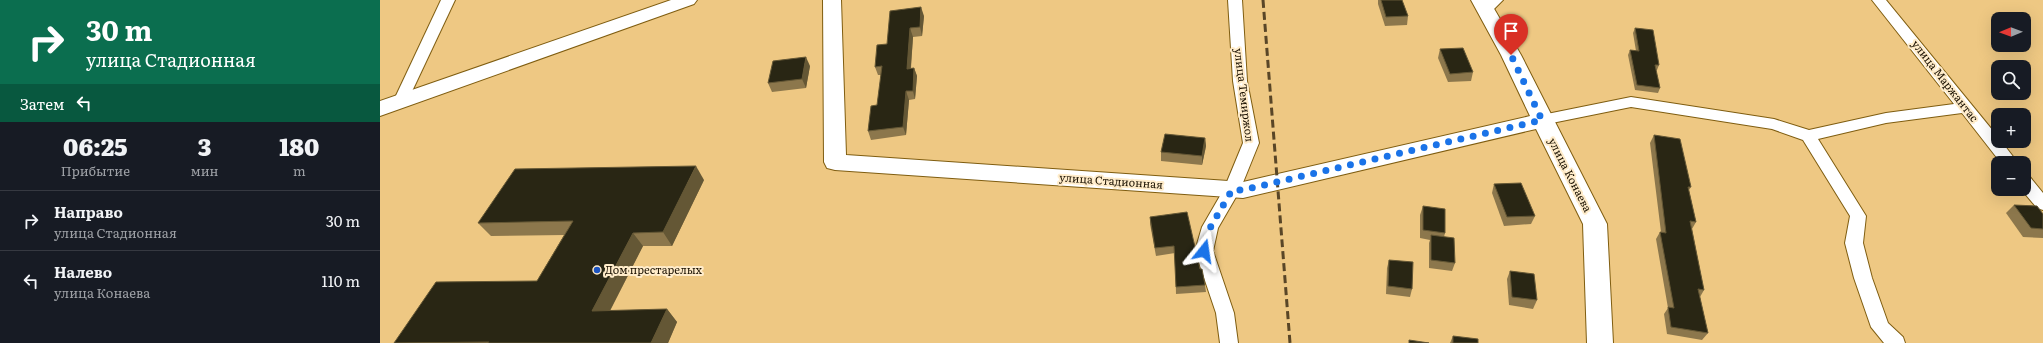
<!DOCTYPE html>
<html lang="ru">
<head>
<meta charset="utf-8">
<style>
  body { margin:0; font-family:Literata,serif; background:#20242c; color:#f1f3f6; height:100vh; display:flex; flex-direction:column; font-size:15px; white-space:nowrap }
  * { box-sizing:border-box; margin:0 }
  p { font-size:13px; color:#9ea1a6 }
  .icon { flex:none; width:22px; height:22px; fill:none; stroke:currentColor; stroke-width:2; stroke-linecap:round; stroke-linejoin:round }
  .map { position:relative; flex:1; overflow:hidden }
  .drawer { display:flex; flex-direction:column; background:#171b24; width:380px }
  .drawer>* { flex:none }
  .guide { background:#0b6e4f; color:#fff; overflow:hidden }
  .needle { width:26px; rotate:269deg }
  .controls { position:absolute; left:1611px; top:12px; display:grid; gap:8px }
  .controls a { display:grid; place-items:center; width:40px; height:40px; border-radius:8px; background:#171b24; box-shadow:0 4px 16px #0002; font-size:20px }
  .pin { position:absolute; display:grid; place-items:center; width:34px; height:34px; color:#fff; margin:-41px -17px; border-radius:50% 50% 50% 0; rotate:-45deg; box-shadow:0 0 4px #0007 }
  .pin .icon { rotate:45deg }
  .me { position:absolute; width:44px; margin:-22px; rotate:15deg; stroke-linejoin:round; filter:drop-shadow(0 0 3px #0008) }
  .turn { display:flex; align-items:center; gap:14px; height:84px; padding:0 20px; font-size:18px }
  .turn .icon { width:52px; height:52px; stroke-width:2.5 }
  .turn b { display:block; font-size:28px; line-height:34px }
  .then { display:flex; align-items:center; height:38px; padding:0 20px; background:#0003; gap:8px; font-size:15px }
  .eta { display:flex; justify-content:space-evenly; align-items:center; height:68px; text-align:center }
  .eta b { font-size:24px; font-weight:800; line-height:28px }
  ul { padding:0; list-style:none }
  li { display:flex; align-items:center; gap:12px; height:60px; padding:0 20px; border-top:1px solid #363941 }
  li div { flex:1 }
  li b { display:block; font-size:15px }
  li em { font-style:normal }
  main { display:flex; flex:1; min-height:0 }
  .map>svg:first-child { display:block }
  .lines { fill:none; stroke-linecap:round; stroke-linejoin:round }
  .street-casing { stroke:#7f5d10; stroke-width:2 }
  .secondary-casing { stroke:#7f5d10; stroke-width:2 }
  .street { fill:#fff; fill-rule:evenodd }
  .secondary { fill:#fff; fill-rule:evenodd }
  .rail { stroke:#594627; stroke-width:3; stroke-dasharray:8 4; stroke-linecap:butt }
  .wall { fill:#8c774c }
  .shaded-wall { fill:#645735 }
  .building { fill:#292614; stroke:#645735 }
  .route { stroke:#1a73e8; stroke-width:7; stroke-dasharray:0 12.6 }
  .poi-dot { fill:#1d54c0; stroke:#ffecca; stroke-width:1.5 }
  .labels { text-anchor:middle; stroke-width:4; stroke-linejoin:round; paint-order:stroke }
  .street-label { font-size:11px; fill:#1a1000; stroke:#ffecca }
  .poi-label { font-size:11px; fill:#1a1000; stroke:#ffecca; text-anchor:start }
</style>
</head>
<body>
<main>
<section class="drawer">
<div class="guide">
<div class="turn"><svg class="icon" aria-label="right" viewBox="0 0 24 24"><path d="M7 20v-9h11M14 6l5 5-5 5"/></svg><div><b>30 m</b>улица Стадионная</div></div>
<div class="then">Затем<svg class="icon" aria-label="left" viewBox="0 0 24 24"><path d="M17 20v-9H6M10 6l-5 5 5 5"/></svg></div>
</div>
<div class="eta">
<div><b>06:25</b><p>Прибытие</p></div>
<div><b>3</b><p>мин</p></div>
<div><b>180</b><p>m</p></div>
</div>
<ul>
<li><svg class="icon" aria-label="right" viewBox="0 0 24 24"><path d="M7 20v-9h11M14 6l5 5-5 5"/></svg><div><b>Направо</b><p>улица Стадионная</p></div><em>30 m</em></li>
<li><svg class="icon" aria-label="left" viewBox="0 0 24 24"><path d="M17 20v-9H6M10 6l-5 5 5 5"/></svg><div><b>Налево</b><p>улица Конаева</p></div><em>110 m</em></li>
</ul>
</section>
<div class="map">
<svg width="1663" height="343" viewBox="0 0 1663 343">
  <rect width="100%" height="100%" fill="#eec883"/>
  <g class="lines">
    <defs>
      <g id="street">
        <path d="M61,0h14l-48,102 -2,4 -5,1 -5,-1 -2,-4z"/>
        <path d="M848,0h14l5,81 12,62 -19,47 -22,38 -5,23 21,62 4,30h-18l-4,-30 -21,-62 7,-24 22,-38 19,-46 -10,-62z"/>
        <path d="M1108,0h15l-12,12h-10l-2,-3z"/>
        <path d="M1492,0h14l112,137v4h3l17,22h-17l-39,-50 -76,10 -68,16 48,77 -3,27 9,35 16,45 15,14 2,6h-21l-13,-16 -17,-49 -9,-35 5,-27 -47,-76 -31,-11 -141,-22 -89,18 -5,-1 -3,-4 3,-4 5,-1 89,-18 143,22 35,11 77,-17 68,-9z"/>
        <path d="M1644,175l6,2 13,16v17l-6,-2 -16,-19h3z"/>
      </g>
      <g id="secondary">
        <path d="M291,0h26l-3,4 -314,112v-15z"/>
        <path d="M443,0h18l5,155 397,27 287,-66 -29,-61 -30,-55h18l32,55 86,169 6,119h-26l-4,-119 -47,-95 -293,69 -408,-28 -8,-2 -3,-6z"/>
      </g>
    </defs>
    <!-- street casing -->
    <use href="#street" class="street-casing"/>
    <!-- secondary casing -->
    <use href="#secondary" class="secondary-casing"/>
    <!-- street -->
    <use href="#street" class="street"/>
    <!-- secondary -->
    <use href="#secondary" class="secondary"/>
    <!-- rail -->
    <path class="rail" d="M883,0l27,343"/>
  </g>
  <!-- wall -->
  <g class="wall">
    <path d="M998,0h24l6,16 -1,9 -22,1 -7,-22z"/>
    <path d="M544,16l-2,20 -9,1 -2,31h3l3,8 -2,23 -6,1 -3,35 -35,5 -3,-9 9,-26 4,-30h-3l-3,-8 12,-23z"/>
    <path d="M1255,28l24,37 -2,5h-1l4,18 -2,5 -23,-3 -7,-35 2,-5 6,1 -3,-18z"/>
    <path d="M1060,49l33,23 -2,9 -23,1 -10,-24z"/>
    <path d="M430,66l-4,22 -34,4 -4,-9z"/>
    <path d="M1274,135l37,52 -2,3 7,32 -4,7 12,61 -4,7 8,36 -6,7 -35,-6 -3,-20 4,-6 -12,-69 4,-7h1l-11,-89z"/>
    <path d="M825,138l1,8 -4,19 -41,-4v-9z"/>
    <path d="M324,180l-32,66h-29l-33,65 57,-2 10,13 -9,21h-274l143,-62 27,-46 -73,1 -13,-13z"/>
    <path d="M1114,184l41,32 -4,8 -27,2 -12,-33z"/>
    <path d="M1634,205l29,9v24l-20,-1 -17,-24z"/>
    <path d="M1043,206l22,27 -1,4 11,26 -3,8 -23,-3v-25l1,-3 -10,-2v-23z"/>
    <path d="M770,217l50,52 5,16 1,7 -30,2 -1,-41 -19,3 -6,-32z"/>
    <path d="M1009,260l23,29 -2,8 -24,-3 1,-26z"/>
    <path d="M1130,271l27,29 -4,9 -24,-4 -2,-26z"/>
    <path d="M1073,336l25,7h-28z"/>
  </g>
  <!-- shaded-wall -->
  <g class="shaded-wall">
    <path d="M541,7l3,9 -2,20 -2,-9z"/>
    <path d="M530,28l3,9 -3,40 -3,-8z"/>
    <path d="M426,57l4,9 -4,22 -4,-9z"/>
    <path d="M534,68l3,8 -2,23 -2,-8z"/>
    <path d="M526,91l3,9 -3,35 -3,-8z"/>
    <path d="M825,138l1,8 -4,19v-9z"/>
    <path d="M316,166l8,14 -32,66 -9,-14z"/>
    <path d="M253,233l10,13 -40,78 -11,-13z"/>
    <path d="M287,309l10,13 -9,21h-17z"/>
  </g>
  <!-- building -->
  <g class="building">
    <path d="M1001,0h21l6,16 -22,1z"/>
    <path d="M541,7l-1,20 -10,1 -3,41 7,-1 -1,23h-7l-3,36 -35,4 3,-25 6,-1 5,-39 -7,1 2,-22 10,-1 3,-33z"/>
    <path d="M1255,28l18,2 6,35h-4l5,23 -23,-3 -7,-35 9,1z"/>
    <path d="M1083,48l10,24 -23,2 -10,-25z"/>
    <path d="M426,57l-4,22 -34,4 5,-22z"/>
    <path d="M785,134l40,4 -3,18 -41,-4z"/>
    <path d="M1274,135l26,4 11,48h-3l8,35 -6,-1 14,69 -6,-1 10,44 -37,-6 -3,-20 6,1 -14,-76 6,1z"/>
    <path d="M316,166l-33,66 -30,1 -41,78 75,-2 -16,34h-163l1,-1 -95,1 42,-61 101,-1 36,-60 -95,2 37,-54z"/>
    <path d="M1141,183l14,33 -28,1 -13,-33z"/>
    <path d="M1634,205l23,1 6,8v15l-12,-1z"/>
    <path d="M1043,206l22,3v24l-22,-3z"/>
    <path d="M807,212l13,57h2l3,16 -29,2 -2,-41 -19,2 -5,-31z"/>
    <path d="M1051,235l23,3 1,25 -24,-3z"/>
    <path d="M1009,260l24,2 -1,27 -24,-3z"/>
    <path d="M1130,271l24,3 3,26 -25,-3z"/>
    <path d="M1073,336l25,3v4h-25z"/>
    <path d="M1029,340l20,3h-20z"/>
  </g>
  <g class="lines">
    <!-- route -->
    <path class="route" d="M824,251l6,-23 22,-38h11l299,-70 -31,-65"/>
  </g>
  <!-- markers -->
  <circle class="poi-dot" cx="217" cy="270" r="4"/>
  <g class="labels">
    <!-- street labels -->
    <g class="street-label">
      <text transform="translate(1565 81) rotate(52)" y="4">улица Маржантас</text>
      <text transform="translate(864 95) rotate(83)" y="4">улица Темиржол</text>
      <text transform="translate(1190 175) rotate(63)" y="4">улица Конаева</text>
      <text transform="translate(731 181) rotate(4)" y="4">улица Стадионная</text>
    </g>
    <!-- poi labels -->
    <g class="poi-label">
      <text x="225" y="274">Дом престарелых</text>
    </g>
  </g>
</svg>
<div class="controls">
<a><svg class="needle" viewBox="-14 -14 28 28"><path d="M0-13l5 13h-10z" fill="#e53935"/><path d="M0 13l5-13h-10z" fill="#9ea1a6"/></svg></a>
<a><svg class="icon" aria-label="search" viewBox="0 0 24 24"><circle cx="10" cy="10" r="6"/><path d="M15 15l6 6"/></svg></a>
<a>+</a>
<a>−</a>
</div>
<div class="pin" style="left:1131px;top:55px;background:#d93025"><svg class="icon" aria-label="arrive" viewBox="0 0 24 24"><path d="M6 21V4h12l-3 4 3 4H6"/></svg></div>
<svg class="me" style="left:824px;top:251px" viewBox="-20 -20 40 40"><path d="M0-17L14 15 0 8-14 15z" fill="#1a73e8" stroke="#fff" stroke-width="4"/></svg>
</div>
</main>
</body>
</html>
